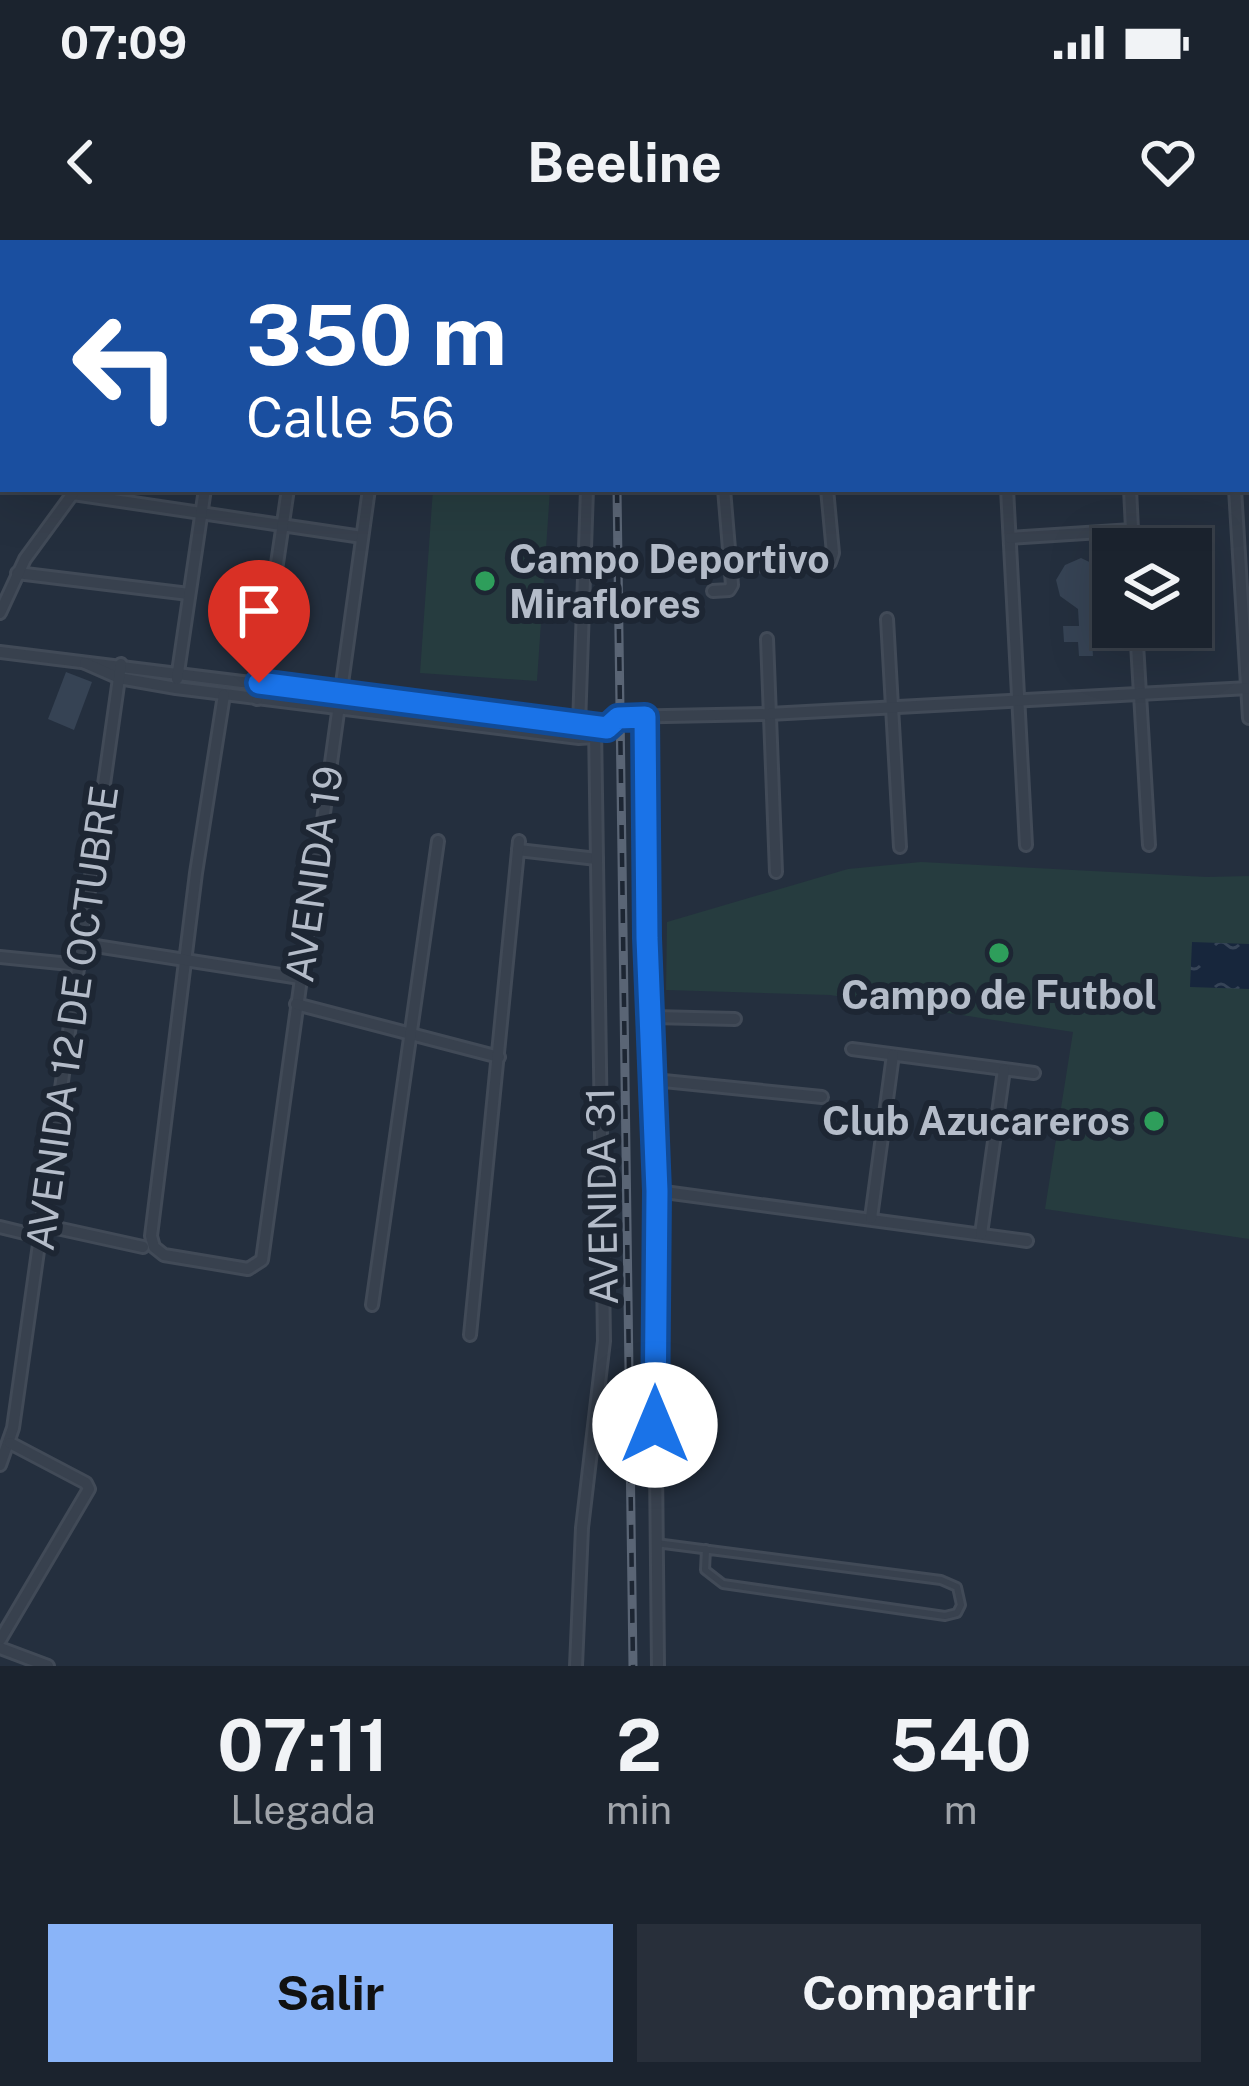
<!DOCTYPE html>
<html lang="es">
<head>
<meta charset="utf-8">
<style>
  body { margin:0; font-family:"Public Sans",sans-serif; background:#282f3a; color:#f1f3f6; height:100vh; display:flex; flex-direction:column; font-size:45px; white-space:nowrap }
  * { box-sizing:border-box; margin:0 }
  p { font-size:39px; color:#a0a4aa }
  .icon { flex:none; width:66px; height:66px; fill:none; stroke:currentColor; stroke-width:2; stroke-linecap:round; stroke-linejoin:round }
  .map { position:relative; height:1426px; overflow:hidden }
  .side { display:flex; flex-direction:column; background:#1b232e; flex:1 }
  .side>* { flex:none }
  .hud { position:absolute; left:0px; top:0px; width:1251px; height:252px; box-shadow:0 12px 48px #0002,0 0 0 3px #39404a; background:#1a4fa0; color:#fff; overflow:hidden }
  .tools { position:absolute; left:1092px; top:288px; display:grid; gap:24px }
  .tools a { display:grid; place-items:center; width:120px; height:120px; border-radius:0px; background:#1b232e; box-shadow:0 12px 48px #0002,0 0 0 3px #39404a; font-size:60px }
  .pin { position:absolute; display:grid; place-items:center; width:102px; height:102px; color:#fff; margin:-123px -51px; border-radius:50% 50% 50% 0; rotate:-45deg; box-shadow:0 0 12px #0007 }
  .pin .icon { rotate:45deg }
  .me { position:absolute; width:132px; margin:-66px; rotate:0deg; stroke-linejoin:round; filter:drop-shadow(0 0 9px #0008) }
  .turn { display:flex; align-items:center; gap:42px; height:252px; padding:0 48px; font-size:54px }
  .turn .icon { width:156px; height:156px; stroke-width:2.5 }
  .turn b { display:block; font-size:84px; line-height:102px }
  .eta { display:flex; justify-content:space-evenly; align-items:center; height:204px; text-align:center }
  .eta b { font-size:72px; font-weight:700; line-height:84px }
  .cta { display:flex; gap:24px; margin-top:auto; padding:24px 48px }
  .cta a { flex:1; height:138px; border-radius:0px; background:#8ab4f8; color:#111; font-size:48px; font-weight:700; line-height:138px; text-align:center }
  .cta a+a { background:#282f3a; color:#f1f3f6 }
  .status { display:flex; justify-content:space-between; align-items:center; height:84px; padding:0 60px; background:#1b232e; direction:ltr }
  .status svg { height:33px; fill:currentColor }
  header { display:flex; justify-content:space-between; align-items:center; height:156px; padding:0 48px; background:#1b232e; font-size:54px; font-weight:700 }
  .map>svg:first-child { display:block }
  .pitch { fill:#263c3f }
  .water { fill:url(#water-ripples) }
  .building { fill:#364354 }
  .lines { fill:none; stroke-linecap:round; stroke-linejoin:round }
  .lane-casing { stroke:#414a57; stroke-width:12 }
  .street-casing { stroke:#414a57; stroke-width:16 }
  .secondary-casing { stroke:#414a57; stroke-width:21 }
  .lane { stroke:#38414e; stroke-width:6 }
  .street { stroke:#38414e; stroke-width:10 }
  .secondary { stroke:#465061; stroke-width:15 }
  .rail-casing { stroke:#5a6575; stroke-width:9 }
  .rail { stroke:#1d2633; stroke-width:4.5; stroke-dasharray:14; stroke-linecap:butt }
  .route-casing { stroke:#114b97; stroke-width:30 }
  .route { stroke:#1a73e8; stroke-width:21 }
  .leisure-dot { fill:#2e9e5b; stroke:#1d2633; stroke-width:4.5 }
  .labels { text-anchor:middle; stroke-width:12; stroke-linejoin:round; paint-order:stroke }
  .poi-label { font-size:39px; font-weight:bold; fill:#b4bcc9; stroke:#1d2633; text-anchor:start }
  .street-label { font-size:39px; fill:#b4bcc9; stroke:#1d2633 }
</style>
</head>
<body>
<div class="status"><b>07:09</b><svg viewBox="0 0 49 12"><path d="M0 12V9h3v3zM5 12V6h3v6zM10 12V3h3v9zM15 12V0h3v12zM26 1h20v11H26zM47 4h2v5h-2z"/></svg></div>
<header><svg class="icon" aria-label="back" viewBox="0 0 24 24"><path d="M15 5l-7 7 7 7"/></svg>Beeline<svg class="icon" aria-label="heart" viewBox="0 0 24 24"><path d="M12 20l-8-8c-3-5 5-10 8-4 3-6 11-1 8 4z"/></svg></header>
<div class="map">
<svg width="1249" height="1426" viewBox="0 0 1249 1426">
  <defs>
    <pattern id="water-ripples" width="26" height="14" patternUnits="userSpaceOnUse" patternTransform="scale(3)"><rect width="26" height="14" fill="#17263c"/><path d="M2 4q2-2 4 0t4 0M15 11q2-2 4 0t4 0" fill="none" stroke="#364457"/></pattern>
  </defs>
  <rect width="100%" height="100%" fill="#242f3e"/>
  <!-- pitch -->
  <g class="pitch">
    <path d="M433,249l117,1 -13,191 -117,-8z"/>
    <path d="M921,622l286,15 42,-1v363l-204,-30 28,-177 -243,-37 -164,-5 1,-68 181,-53z"/>
  </g>
  <!-- water -->
  <path class="water" d="M1192,702l57,2v45l-59,-2z"/>
  <!-- building -->
  <g class="building">
    <path d="M1081,318l19,9 8,15 -6,15 -11,11 1,17h16l1,15 -17,1 1,15h-14l-1,-14h-14l-1,-16h16l-1,-17 -18,-13 -4,-16 9,-15z"/>
    <path d="M66,432l26,10 -18,48 -26,-11z"/>
  </g>
  <g class="lines">
    <defs>
      <path id="lane" d="M656,1303l285,37 16,7 4,18 -4,8 -12,3 -222,-32 -18,-14 1,-21"/>
      <g id="street">
        <path d="M742,0v3"/>
        <path d="M867,0v3"/>
        <path d="M993,0v3"/>
        <path d="M1117,0v3"/>
        <path d="M42,3l2,-3"/>
        <path d="M159,3l1,-3"/>
        <path d="M233,3v-3"/>
        <path d="M324,3v-3"/>
        <path d="M413,3v-3"/>
        <path d="M628,3l1,-3"/>
        <path d="M0,97l3,-7"/>
        <path d="M0,145l3,1"/>
        <path d="M1007,249l19,356"/>
        <path d="M1130,249l3,60"/>
        <path d="M1235,249l14,229"/>
        <path d="M73,254l289,43"/>
        <path d="M1010,298l122,-8"/>
        <path d="M728,327l102,-5 3,-9 -6,-64"/>
        <path d="M17,333l172,21"/>
        <path d="M713,351l16,-1 3,-5 -8,-96"/>
        <path d="M0,373l25,-54 49,-67"/>
        <path d="M887,379l13,228"/>
        <path d="M1136,387l13,218"/>
        <path d="M767,399l9,233"/>
        <path d="M0,412l598,74"/>
        <path d="M85,423l34,15 57,10 403,50 16,-1 23,-20 151,-3 480,-26"/>
        <path d="M177,439l28,-190"/>
        <path d="M224,455l-28,178 -45,363 3,11 10,8 84,14 14,-9 107,-771"/>
        <path d="M257,459l31,-210"/>
        <path d="M645,477l2,221 10,253 -3,73 4,402"/>
        <path d="M579,486l8,-237"/>
        <path d="M518,610l79,9"/>
        <path d="M83,704l217,34"/>
        <path d="M0,717l80,8"/>
        <path d="M296,764l203,53"/>
        <path d="M653,777l82,2"/>
        <path d="M852,809l182,24"/>
        <path d="M654,840l168,17"/>
        <path d="M657,951l370,50"/>
        <path d="M871,978l22,-163"/>
        <path d="M43,985l100,22"/>
        <path d="M0,987l41,10"/>
        <path d="M981,994l23,-164"/>
        <path d="M372,1065l66,-464"/>
        <path d="M470,1095l49,-494"/>
        <path d="M0,1225l13,-37 108,-764"/>
        <path d="M0,1400l89,-151 -3,-6 -76,-40"/>
        <path d="M0,1408l48,18"/>
        <path d="M576,1426l6,-138 22,-187 -9,-616"/>
      </g>
      <g id="secondary">
        <path d="M545,0l6,3"/>
        <path d="M1248,85h1"/>
      </g>
    </defs>
    <!-- lane casing -->
    <use href="#lane" class="lane-casing"/>
    <!-- street casing -->
    <use href="#street" class="street-casing"/>
    <!-- secondary casing -->
    <use href="#secondary" class="secondary-casing"/>
    <!-- lane -->
    <use href="#lane" class="lane"/>
    <!-- street -->
    <use href="#street" class="street"/>
    <!-- secondary -->
    <use href="#secondary" class="secondary"/>
    <defs>
      <g id="rail">
        <path d="M647,3v-3"/>
        <path d="M617,249l16,1177"/>
      </g>
    </defs>
    <!-- rail casing -->
    <use href="#rail" class="rail-casing"/>
    <!-- rail -->
    <use href="#rail" class="rail"/>
  </g>
  <g class="lines">
    <defs>
      <path id="route" d="M259,443l348,45 11,-10 27,-1 2,221 10,253 -2,234"/>
    </defs>
    <!-- route casing -->
    <use href="#route" class="route-casing"/>
    <!-- route -->
    <use href="#route" class="route"/>
  </g>
  <!-- markers -->
  <g class="leisure-dot">
    <circle cx="485" cy="341" r="12"/>
    <circle cx="999" cy="713" r="12"/>
    <circle cx="1154" cy="881" r="12"/>
  </g>
  <g class="labels">
    <!-- poi labels -->
    <g class="poi-label">
      <text x="509" y="333">Campo Deportivo<tspan x="509" dy="45">Miraflores</tspan></text>
      <text x="999" y="769" text-anchor="middle">Campo de Futbol</text>
      <text x="1130" y="895" text-anchor="end">Club Azucareros</text>
    </g>
    <!-- street labels -->
    <g class="street-label">
      <text transform="translate(314 634) rotate(-82)" y="14">AVENIDA 19</text>
      <text transform="translate(72 778) rotate(-82)" y="14">AVENIDA 12 DE OCTUBRE</text>
      <text transform="translate(602 956) rotate(-91)" y="14">AVENIDA 31</text>
    </g>
  </g>
</svg>
<div class="tools">
<a><svg class="icon" aria-label="layers" viewBox="0 0 24 24"><path d="M12 4l9 5-9 5-9-5zM3 14l9 5 9-5"/></svg></a>
</div>
<div class="pin" style="left:259px;top:443px;background:#d93025"><svg class="icon" aria-label="arrive" viewBox="0 0 24 24"><path d="M6 21V4h12l-3 4 3 4H6"/></svg></div>
<svg class="me" style="left:655px;top:1185px" viewBox="-20 -20 40 40"><circle r="19" fill="#fff"/><path d="M0-13L10 11 0 6-10 11z" fill="#1a73e8"/></svg>
<div class="hud">
<div class="turn"><svg class="icon" aria-label="left" viewBox="0 0 24 24"><path d="M17 20v-9H6M10 6l-5 5 5 5"/></svg><div><b>350 m</b>Calle 56</div></div>
</div>
</div>
<section class="side">
<div class="eta">
<div><b>07:11</b><p>Llegada</p></div>
<div><b>2</b><p>min</p></div>
<div><b>540</b><p>m</p></div>
</div>
<div class="cta"><a>Salir</a><a>Compartir</a></div>
</section>
</body>
</html>
